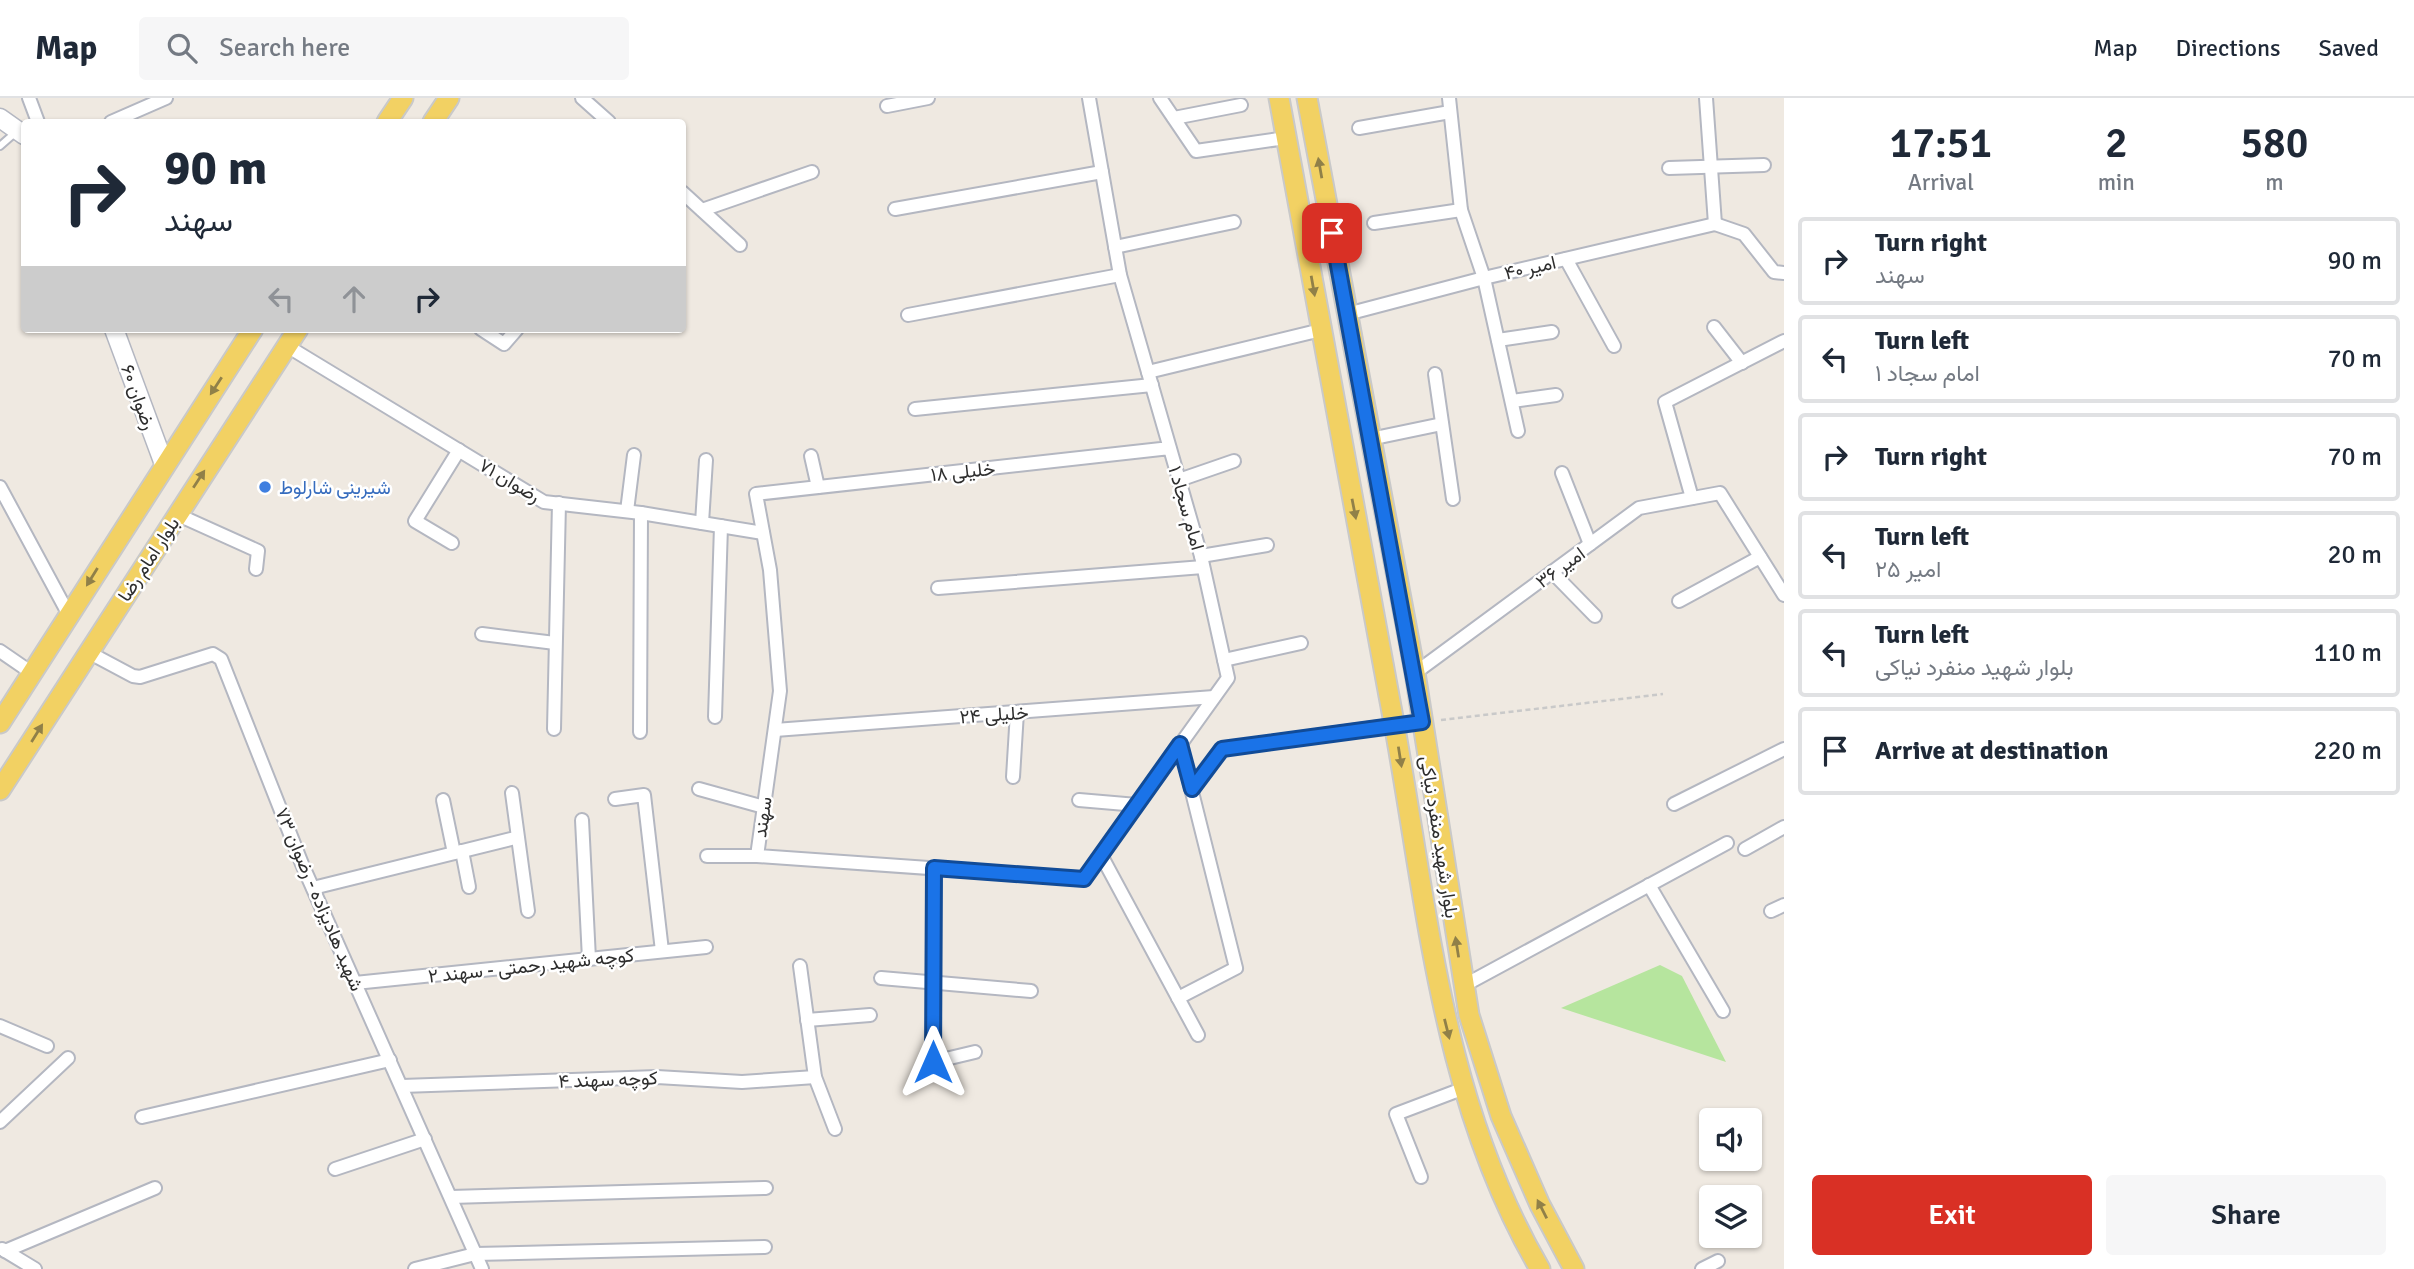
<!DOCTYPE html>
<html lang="en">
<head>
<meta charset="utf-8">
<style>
  body { margin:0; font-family:Signika,Vazirmatn,sans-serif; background:#f6f6f7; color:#1f2937; height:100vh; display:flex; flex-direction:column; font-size:26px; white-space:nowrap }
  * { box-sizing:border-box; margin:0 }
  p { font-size:23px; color:#747a83 }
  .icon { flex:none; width:38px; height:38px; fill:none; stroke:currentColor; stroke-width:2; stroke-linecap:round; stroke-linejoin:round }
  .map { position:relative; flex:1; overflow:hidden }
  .panel { display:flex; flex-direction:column; background:#fff; width:630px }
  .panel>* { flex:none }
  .guide { position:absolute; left:21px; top:21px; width:665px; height:214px; border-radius:7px; box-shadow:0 2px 5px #0004; background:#fff; color:#1f2937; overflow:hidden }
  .controls { position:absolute; left:1699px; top:1010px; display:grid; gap:14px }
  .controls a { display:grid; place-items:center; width:63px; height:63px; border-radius:7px; background:#fff; box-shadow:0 2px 5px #0004; font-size:35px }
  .pin { position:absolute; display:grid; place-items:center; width:60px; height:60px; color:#fff; margin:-30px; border-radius:14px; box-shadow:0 4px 10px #0006 }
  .me { position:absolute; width:77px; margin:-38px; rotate:0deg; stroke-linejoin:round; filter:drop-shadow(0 0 5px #0008) }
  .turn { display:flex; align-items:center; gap:24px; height:147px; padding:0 28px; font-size:32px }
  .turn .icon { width:91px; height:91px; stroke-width:2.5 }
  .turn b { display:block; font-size:49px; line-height:60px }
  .lanes { display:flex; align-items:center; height:66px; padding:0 28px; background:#0003; justify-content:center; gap:35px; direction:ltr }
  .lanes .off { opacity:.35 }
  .eta { display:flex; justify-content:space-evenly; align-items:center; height:119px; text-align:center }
  .eta b { font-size:42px; font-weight:600; line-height:49px }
  .action { display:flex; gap:14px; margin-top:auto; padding:14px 28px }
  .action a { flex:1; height:80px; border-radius:7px; background:#d93025; color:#fff; font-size:28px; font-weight:600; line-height:80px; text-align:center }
  .action a+a { background:#f6f6f7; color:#1f2937 }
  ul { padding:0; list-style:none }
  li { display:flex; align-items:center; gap:21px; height:88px; margin:0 14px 10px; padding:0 14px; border:4px solid #e0e1e3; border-radius:7px }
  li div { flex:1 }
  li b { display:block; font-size:26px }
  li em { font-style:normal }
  header { display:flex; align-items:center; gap:42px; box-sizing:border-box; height:98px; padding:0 35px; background:#fff; border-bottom:2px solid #e0e1e3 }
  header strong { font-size:33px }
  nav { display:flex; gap:38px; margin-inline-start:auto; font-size:24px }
  .search { width:490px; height:63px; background:#f6f6f7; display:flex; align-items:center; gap:18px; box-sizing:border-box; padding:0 24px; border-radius:7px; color:#747a83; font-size:26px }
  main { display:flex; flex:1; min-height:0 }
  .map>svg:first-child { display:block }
  .green { fill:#b6e59e }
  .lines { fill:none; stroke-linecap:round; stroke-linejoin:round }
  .service-casing { stroke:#b4b7c1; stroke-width:10 }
  .minor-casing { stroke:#b4b7c1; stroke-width:16 }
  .secondary-casing { stroke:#b4b7c1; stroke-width:21 }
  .primary-casing { stroke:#c9c9c9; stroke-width:23 }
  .path { stroke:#c9c9c9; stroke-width:2.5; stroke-dasharray:5 3.5; stroke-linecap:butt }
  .service { stroke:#fff; stroke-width:6 }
  .minor { stroke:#fff; stroke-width:12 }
  .secondary { stroke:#fff; stroke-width:18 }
  .primary { stroke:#f2d163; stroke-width:19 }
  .oneway { fill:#908048 }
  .route-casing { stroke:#114b97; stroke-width:18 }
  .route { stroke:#1a73e8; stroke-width:12 }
  .shop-dot { fill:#3f7fe0; stroke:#fff; stroke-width:2.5 }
  .labels { text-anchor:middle; stroke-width:5; stroke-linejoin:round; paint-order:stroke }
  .street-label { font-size:19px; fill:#2e2e2e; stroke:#fff }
  .shop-label { font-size:19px; fill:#366cbe; stroke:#fff; text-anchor:start }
</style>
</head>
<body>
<header>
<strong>Map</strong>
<div class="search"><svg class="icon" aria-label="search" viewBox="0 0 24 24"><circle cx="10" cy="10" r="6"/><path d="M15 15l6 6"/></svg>Search here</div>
<nav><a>Map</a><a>Directions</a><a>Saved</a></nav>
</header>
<main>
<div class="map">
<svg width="1784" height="1171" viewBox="0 0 1784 1171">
  <rect width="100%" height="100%" fill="#efe9e1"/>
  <!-- green -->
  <path class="green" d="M1660,867l22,11 44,86 -165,-54z"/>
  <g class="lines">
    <defs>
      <path id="service" d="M0,48l16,-14"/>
      <g id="minor">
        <path d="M29,0l9,24"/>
        <path d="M582,0l27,24"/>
        <path d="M1089,0l31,177 81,281 27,122 -144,201 -327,-23 23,-165 -10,-121 -14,-76 414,-46"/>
        <path d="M1160,0l36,53 90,-13"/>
        <path d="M1449,0l12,112 23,68 34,153"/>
        <path d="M1706,0l9,126"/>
        <path d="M887,8l41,-8"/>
        <path d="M1174,20l67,-13"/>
        <path d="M111,24l55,-24"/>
        <path d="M1359,30l91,-16"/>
        <path d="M1669,70l95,-3"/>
        <path d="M682,94l58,53"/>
        <path d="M895,111l207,-37"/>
        <path d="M702,112l110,-38"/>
        <path d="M1374,125l87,-13"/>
        <path d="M1715,126l29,10 30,38 10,1"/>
        <path d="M1115,149l119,-25"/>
        <path d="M1566,161l48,87"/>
        <path d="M1347,216l137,-36 231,-54"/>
        <path d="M908,217l212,-40"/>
        <path d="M1714,229l28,36"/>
        <path d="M481,231l23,15 13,-15"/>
        <path d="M1498,242l54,-8"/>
        <path d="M287,248l257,156 97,11 122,20"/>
        <path d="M1148,274l173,-42"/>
        <path d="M1435,276l18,125"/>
        <path d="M1512,303l44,-6"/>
        <path d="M915,311l237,-24"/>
        <path d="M1370,341l72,-15"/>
        <path d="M811,358l7,31"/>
        <path d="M1562,375l28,71"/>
        <path d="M1179,382l55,-19"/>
        <path d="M0,389l69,128"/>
        <path d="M1692,400l-27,-96 119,-61"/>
        <path d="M627,413l7,-56"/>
        <path d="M176,416l82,37 -2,18"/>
        <path d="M702,425l4,-63"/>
        <path d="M452,445l-37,-22 44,-71"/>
        <path d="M1201,458l66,-11"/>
        <path d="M1552,474l43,44"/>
        <path d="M938,490l265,-21"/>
        <path d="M1679,503l81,-44"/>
        <path d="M482,536l73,9"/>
        <path d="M0,553l32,22"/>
        <path d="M88,554l45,24 7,1 73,-23 8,5 81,205 180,405"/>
        <path d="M1224,562l77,-17"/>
        <path d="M1415,575l224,-165 81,-15 64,102"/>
        <path d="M715,619l6,-191"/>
        <path d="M554,631l5,-226"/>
        <path d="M775,632l439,-33"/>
        <path d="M640,634l1,-219"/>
        <path d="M1013,679l4,-65"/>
        <path d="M1192,690l30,-39 173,-24"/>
        <path d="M699,691l65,18"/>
        <path d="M512,695l16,118"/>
        <path d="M615,701l29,-4 18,156"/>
        <path d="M443,702l11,53"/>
        <path d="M1079,702l58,5"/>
        <path d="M1674,706l110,-55"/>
        <path d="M582,722l7,139"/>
        <path d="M1745,751l39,-22"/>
        <path d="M462,753l7,36"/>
        <path d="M1101,757l97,180"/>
        <path d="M707,758h50"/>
        <path d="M934,770l-1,194 42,-10"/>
        <path d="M1649,787l74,126"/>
        <path d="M313,790l202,-50"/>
        <path d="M1771,813l13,-6"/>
        <path d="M800,868l15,111 20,52"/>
        <path d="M881,880l150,13"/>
        <path d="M355,885l351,-36"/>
        <path d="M1463,888l264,-143"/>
        <path d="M1178,900l58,-30 -56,-224"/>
        <path d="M807,922l63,-5"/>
        <path d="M0,928l47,20"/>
        <path d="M402,988l255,-9 85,5 73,-5"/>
        <path d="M142,1019l248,-57"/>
        <path d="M0,1024l68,-64"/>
        <path d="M335,1071l90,-30"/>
        <path d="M1421,1079l-25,-63 66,-25"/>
        <path d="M451,1099l315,-9"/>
        <path d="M2,1151l33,20"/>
        <path d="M5,1153l150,-63"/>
        <path d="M415,1171l60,-15 290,-7"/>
        <path d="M1702,1171l16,-8"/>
      </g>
      <g id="secondary">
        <path d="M0,20l24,17"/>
        <path d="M114,231l50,135"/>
      </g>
      <g id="primary">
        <path d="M1279,0c37,209 78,417 115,625 34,187 48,379 146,546"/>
        <path d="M1307,0l108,575 54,342 32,101 39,89 34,64"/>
        <path d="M387,24l16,-24"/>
        <path d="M433,24l16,-24"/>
        <path d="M0,625l253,-394"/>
        <path d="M0,692l298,-461"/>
      </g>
    </defs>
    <!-- service casing -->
    <use href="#service" class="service-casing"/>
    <!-- minor casing -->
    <use href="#minor" class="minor-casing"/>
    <!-- secondary casing -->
    <use href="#secondary" class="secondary-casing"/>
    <!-- primary casing -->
    <use href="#primary" class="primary-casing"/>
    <!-- path -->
    <path class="path" d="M1441,622l222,-26"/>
    <!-- service -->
    <use href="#service" class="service"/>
    <!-- minor -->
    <use href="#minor" class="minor"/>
    <!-- secondary -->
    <use href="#secondary" class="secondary"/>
    <!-- primary -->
    <use href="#primary" class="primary"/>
  </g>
  <!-- one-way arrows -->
  <defs><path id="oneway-solid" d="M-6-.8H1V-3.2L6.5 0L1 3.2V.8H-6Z" transform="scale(1.75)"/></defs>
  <g class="oneway">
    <use href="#oneway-solid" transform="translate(1320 70) rotate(-100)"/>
    <use href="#oneway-solid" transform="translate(1313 188) rotate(80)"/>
    <use href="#oneway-solid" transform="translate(216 288) rotate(123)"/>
    <use href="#oneway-solid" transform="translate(199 381) rotate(-57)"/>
    <use href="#oneway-solid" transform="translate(1354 411) rotate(79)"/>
    <use href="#oneway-solid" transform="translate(92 479) rotate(122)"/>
    <use href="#oneway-solid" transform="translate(37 635) rotate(-58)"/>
    <use href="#oneway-solid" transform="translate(1400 659) rotate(81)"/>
    <use href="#oneway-solid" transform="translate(1457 849) rotate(-99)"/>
    <use href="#oneway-solid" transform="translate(1447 931) rotate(76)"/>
    <use href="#oneway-solid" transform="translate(1542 1111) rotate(-117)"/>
  </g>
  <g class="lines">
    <defs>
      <path id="route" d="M933,964l1,-194 150,11 96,-135 12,45 30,-40 200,-27 -90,-489"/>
    </defs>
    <!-- route casing -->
    <use href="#route" class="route-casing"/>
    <!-- route -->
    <use href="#route" class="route"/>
  </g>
  <!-- markers -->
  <circle class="shop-dot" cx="265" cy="389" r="7"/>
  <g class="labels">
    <!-- street labels -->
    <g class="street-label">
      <text transform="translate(1530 169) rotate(-13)" y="7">امیر ۴۰</text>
      <text transform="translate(139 299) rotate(70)" y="7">رضوان ۶۰</text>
      <text transform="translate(963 373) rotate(-6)" y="7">خلیلی ۱۸</text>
      <text transform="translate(510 382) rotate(31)" y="7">رضوان ۷۱</text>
      <text transform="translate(1187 410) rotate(74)" y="7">امام سجاد ۱</text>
      <text transform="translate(148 461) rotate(-57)" y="7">بلوار امام رضا</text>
      <text transform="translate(1560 469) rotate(-36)" y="7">امیر ۳۶</text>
      <text transform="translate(994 616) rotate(-4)" y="7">خلیلی ۲۴</text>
      <text transform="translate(762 719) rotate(-82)" y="7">سهند</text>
      <text transform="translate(1440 739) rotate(81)" y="7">بلوار شهید منفرد نیاکی</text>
      <text transform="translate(320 801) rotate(67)" y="7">شهید هادیزاده - رضوان ۷۳</text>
      <text transform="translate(531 867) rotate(-6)" y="7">کوچه شهید رحمتی - سهند ۲</text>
      <text transform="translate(608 981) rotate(-2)" y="7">کوچه سهند ۴</text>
    </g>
    <!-- shop labels -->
    <g class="shop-label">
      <text x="279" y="396">شیرینی شارلوط</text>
    </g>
  </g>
</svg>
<div class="controls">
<a><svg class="icon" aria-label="sound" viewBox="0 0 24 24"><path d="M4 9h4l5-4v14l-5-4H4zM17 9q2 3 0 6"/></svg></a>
<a><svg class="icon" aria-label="layers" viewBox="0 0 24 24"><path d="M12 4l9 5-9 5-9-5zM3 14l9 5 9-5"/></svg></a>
</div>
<div class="pin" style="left:1332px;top:135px;background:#d93025"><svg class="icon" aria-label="arrive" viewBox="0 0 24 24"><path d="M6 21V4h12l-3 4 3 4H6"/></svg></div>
<svg class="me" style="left:933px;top:964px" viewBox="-20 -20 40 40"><path d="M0-17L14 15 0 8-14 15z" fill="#1a73e8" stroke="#fff" stroke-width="4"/></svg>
<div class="guide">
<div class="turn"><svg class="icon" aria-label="right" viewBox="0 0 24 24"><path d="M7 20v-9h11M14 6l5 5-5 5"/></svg><div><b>90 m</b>سهند</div></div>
<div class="lanes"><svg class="icon off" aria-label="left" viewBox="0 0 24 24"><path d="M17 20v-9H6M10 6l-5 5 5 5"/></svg><svg class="icon off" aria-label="ahead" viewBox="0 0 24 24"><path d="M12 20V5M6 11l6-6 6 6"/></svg><svg class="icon" aria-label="right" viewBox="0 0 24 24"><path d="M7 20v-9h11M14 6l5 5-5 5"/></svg></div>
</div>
</div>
<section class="panel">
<div class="eta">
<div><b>17:51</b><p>Arrival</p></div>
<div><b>2</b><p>min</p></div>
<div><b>580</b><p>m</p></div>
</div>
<ul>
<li><svg class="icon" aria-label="right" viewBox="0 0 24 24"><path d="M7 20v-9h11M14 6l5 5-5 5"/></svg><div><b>Turn right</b><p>سهند</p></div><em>90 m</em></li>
<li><svg class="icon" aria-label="left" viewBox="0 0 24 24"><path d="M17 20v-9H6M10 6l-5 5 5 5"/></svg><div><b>Turn left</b><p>امام سجاد ۱</p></div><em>70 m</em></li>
<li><svg class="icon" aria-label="right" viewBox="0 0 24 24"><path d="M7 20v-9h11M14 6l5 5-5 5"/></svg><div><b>Turn right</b></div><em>70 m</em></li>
<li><svg class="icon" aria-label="left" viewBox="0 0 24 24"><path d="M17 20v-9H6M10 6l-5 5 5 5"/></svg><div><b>Turn left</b><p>امیر ۲۵</p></div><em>20 m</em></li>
<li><svg class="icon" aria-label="left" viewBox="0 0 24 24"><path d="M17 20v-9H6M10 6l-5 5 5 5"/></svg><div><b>Turn left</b><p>بلوار شهید منفرد نیاکی</p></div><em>110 m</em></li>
<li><svg class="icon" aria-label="arrive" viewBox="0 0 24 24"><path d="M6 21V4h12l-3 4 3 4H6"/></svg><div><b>Arrive at destination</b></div><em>220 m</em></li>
</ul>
<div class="action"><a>Exit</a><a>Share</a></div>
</section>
</main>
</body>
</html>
